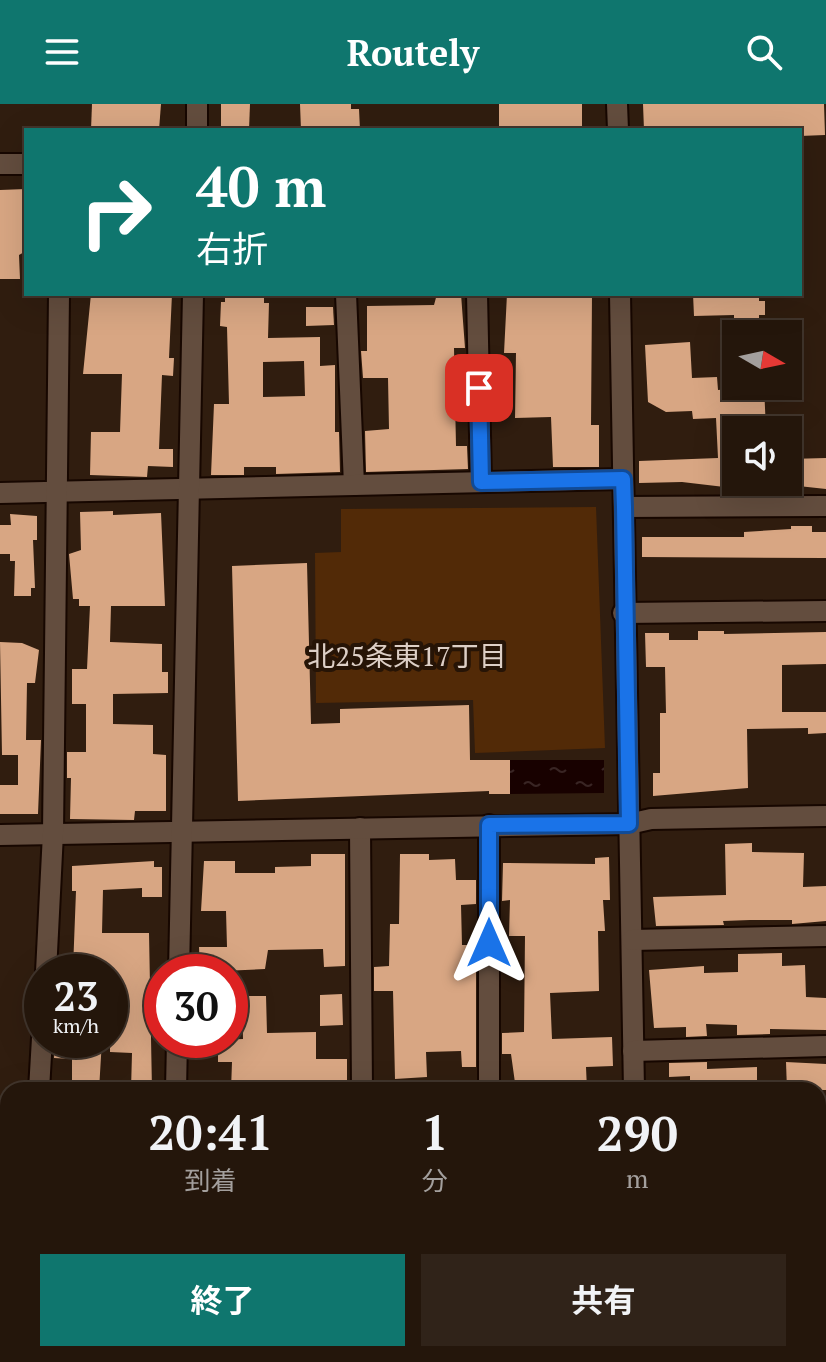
<!DOCTYPE html>
<html lang="ja">
<head>
<meta charset="utf-8">
<style>
  body { margin:0; font-family:"PT Serif","Noto Sans JP",serif; background:#302319; color:#f1f3f6; height:100vh; display:flex; flex-direction:column; font-size:30px; white-space:nowrap }
  * { box-sizing:border-box; margin:0 }
  p { font-size:26px; color:#a39f9d }
  .icon { flex:none; width:44px; height:44px; fill:none; stroke:currentColor; stroke-width:2; stroke-linecap:round; stroke-linejoin:round }
  .map { position:relative; flex:1; overflow:hidden }
  .drawer { position:absolute; left:0px; top:978px; width:826px; height:280px; display:flex; flex-direction:column; background:#24160b; border-radius:24px 24px 0 0; box-shadow:0 8px 32px #0002,0 0 0 2px #41352c }
  .drawer>* { flex:none }
  .hud { position:absolute; left:24px; top:24px; width:778px; height:168px; border-radius:0px; box-shadow:0 8px 32px #0002,0 0 0 2px #41352c; background:#0f766e; color:#fff; overflow:hidden }
  .needle { width:52px; rotate:99deg }
  .controls { position:absolute; left:722px; top:216px; display:grid; gap:16px }
  .controls a { display:grid; place-items:center; width:80px; height:80px; border-radius:0px; background:#24160b; box-shadow:0 8px 32px #0002,0 0 0 2px #41352c; font-size:40px }
  .speed { position:absolute; left:24px; top:850px; display:flex; gap:16px; font-size:40px; font-weight:700; text-align:center }
  .speed>* { display:grid; place-content:center; width:104px; height:104px; border-radius:50%; background:#24160b; box-shadow:0 8px 32px #0002,0 0 0 2px #41352c; line-height:1 }
  .speed small { font-size:20px; font-weight:400 }
  .speed .limit { border:12px solid #d22; background:#fff; color:#111 }
  .pin { position:absolute; display:grid; place-items:center; width:68px; height:68px; color:#fff; margin:-34px; border-radius:16px; box-shadow:0 4px 12px #0006 }
  .me { position:absolute; width:88px; margin:-44px; rotate:0deg; stroke-linejoin:round; filter:drop-shadow(0 0 6px #0008) }
  .turn { display:flex; align-items:center; gap:28px; height:168px; padding:0 40px; font-size:36px }
  .turn .icon { width:104px; height:104px; stroke-width:2.5 }
  .turn b { display:block; font-size:56px; line-height:68px }
  .eta { display:flex; justify-content:space-evenly; align-items:center; height:136px; text-align:center }
  .eta b { font-size:48px; font-weight:700; line-height:56px }
  .primary-button { display:flex; gap:16px; margin-top:auto; padding:16px 40px }
  .primary-button a { flex:1; height:92px; border-radius:0px; background:#0f766e; color:#fff; font-size:32px; font-weight:700; line-height:92px; text-align:center }
  .primary-button a+a { background:#302319; color:#f1f3f6 }
  header { display:flex; justify-content:space-between; align-items:center; height:104px; padding:0 40px; background:#0f766e; color:#fff; font-size:36px; font-weight:700 }
  .map>svg:first-child { display:block }
  .garden { fill:#522a07 }
  .water { fill:url(#water-ripples) }
  .building { fill:#d8a683; fill-rule:evenodd }
  .lines { fill:none; stroke-linecap:round; stroke-linejoin:round }
  .minor-casing { stroke:#170700; stroke-width:24 }
  .minor { stroke:#634d3e; stroke-width:20 }
  .route-casing { stroke:#114b97; stroke-width:20 }
  .route { stroke:#1a73e8; stroke-width:14 }
  .labels { text-anchor:middle; stroke-width:8; stroke-linejoin:round; paint-order:stroke }
  .neighbourhood-label { font-size:28px; fill:#ddcfc6; stroke:#261406 }
</style>
</head>
<body>
<header><svg class="icon" aria-label="menu" viewBox="0 0 24 24"><path d="M4 6h16M4 12h16M4 18h16"/></svg>Routely<svg class="icon" aria-label="search" viewBox="0 0 24 24"><circle cx="10" cy="10" r="6"/><path d="M15 15l6 6"/></svg></header>
<div class="map">
<svg width="826" height="1258" viewBox="0 0 826 1258">
  <defs>
    <pattern id="water-ripples" width="26" height="14" patternUnits="userSpaceOnUse" patternTransform="scale(2)"><rect width="26" height="14" fill="#180100"/><path d="M2 4q2-2 4 0t4 0M15 11q2-2 4 0t4 0" fill="none" stroke="#392524"/></pattern>
  </defs>
  <rect width="100%" height="100%" fill="#301d0f"/>
  <!-- garden -->
  <path class="garden" d="M596,403l9,241 -130,5 -2,-53 -157,3 -1,-150 26,-1v-43z"/>
  <!-- water -->
  <path class="water" d="M510,656h94v33l-94,1z"/>
  <!-- building -->
  <g class="building">
    <path d="M92,0h69l-2,26h-68z"/>
    <path d="M221,0h29l-1,26h-28z"/>
    <path d="M300,0h51v5h8l1,21h-59z"/>
    <rect x="499" y="0" width="83" height="26"/>
    <path d="M643,0h181l1,31 -25,1v-6h-156z"/>
    <path d="M26,85v62l-7,4 1,24h-20v-89z"/>
    <path d="M91,190h81l-3,64h5l-1,18 -11,-1 -3,74h14v18l-25,-1 -1,11 -57,-2 1,-43h29l2,-58h-39z"/>
    <path d="M437,190h24l4,54h-11l2,98h11l1,23 -102,3 -1,-41 24,-2 -1,-51h-25l-2,-27h6v-45l67,-1z"/>
    <path d="M507,190h85l-1,131h8v42h-46l-2,-50 -36,1 1,-65h-12z"/>
    <path d="M693,190h66v7h6v14h-6v11h-25v-11l-40,1z"/>
    <path d="M225,192l39,1v6h5l-1,35 52,-1v29l15,-1v67h4l1,40 -64,2v-7h-32v8h-33l3,-71h15l-2,-77 -7,-1 1,-24h4zM304,257l1,35 -42,1v-35z"/>
    <path d="M306,203h27l1,18 -28,1z"/>
    <path d="M690,238l2,36 25,-1 1,13 46,-4 2,44h-30l-3,58 -51,-6 -43,1v-22l79,-3 -2,-40 -23,1 -1,-8 -26,1 -18,-10 -3,-57z"/>
    <path d="M826,354v31l-37,-4v-26z"/>
    <path d="M113,407v4l48,-2 4,93h-54l-1,36 52,2v28h6v21l-55,1v30l40,1v29l13,1v56h-31l-1,9 -64,-1 1,-41h-4v-26h19v-48h-14v-35h15l3,-63h-11v-7h-6l-4,-45 12,-4 -1,-38z"/>
    <path d="M10,410l27,2v24h-4l2,48h-4v8h-17l1,-35h-5v-7h-10v-29h11z"/>
    <path d="M791,422h21v6h14v26l-184,-1v-20h102v-5l47,-3z"/>
    <path d="M307,459l4,161 29,-1v-14l129,-4 1,55h40v34h-21v-3l-251,10 -6,-235z"/>
    <path d="M698,527h26v3l102,-2v32l-44,1v47h44v21l-18,1v-6l-61,1 1,59 -95,8v-23h7v-60h6l-1,-46h-19l-1,-34h24v7h29z"/>
    <path d="M0,538l22,1 17,7 -4,33h-8l-1,57h15l-3,74h-38v-29h18v-30h-16z"/>
    <path d="M752,739v9l52,1 -1,34 23,-1v35l-34,3v-4h-42l-27,1 1,4 -68,1 -3,-29 73,-2 -1,-51z"/>
    <path d="M311,750h34v112l-21,1 -1,-18 -55,1 -3,19 -65,3 -1,-25h28l-1,-36h-25l3,-50h31v12h40v-6l36,-1z"/>
    <path d="M400,750h29v6l26,-1 1,21h20v24l-15,1 1,40h14v122h-14l-1,-16 -35,1 1,25 -32,2 -2,-88h-19v-24l15,-1 1,-42h9z"/>
    <path d="M609,753l1,43h-7l2,31h-7l1,60 -49,2 2,46 60,-2 1,29 -27,1 1,23h-71l-5,-36h-9v-21l22,-1 1,-96h-16l1,-36 -8,1 1,-38 92,1v-6z"/>
    <path d="M154,757v6h8v30h-20v-9l-39,2 -1,43h47l3,157h-21l1,-37 -22,-1v-80l-37,-3 3,-78h-4v-25z"/>
    <path d="M782,849v13l23,-1 1,32 20,1v32l-56,-1v5l-33,1v-10l-31,-1 1,12 -21,1v-10l-32,1 -5,-58 55,-4v7l34,-1v-18z"/>
    <path d="M342,890l1,31 -23,1v-31z"/>
    <path d="M242,892h24l1,37 49,-1v27h31v24l-116,7 1,-28h-14v-22l25,-1z"/>
    <path d="M55,936h47l-3,50 -27,-2v-29l-18,-1z"/>
    <path d="M707,958v7l50,-2v23h-67v-14l-21,1v-14z"/>
    <path d="M786,958l40,2v26h-39z"/>
  </g>
  <g class="lines">
    <defs>
      <g id="minor">
        <path d="M617,0l1,26"/>
        <path d="M197,26v-26"/>
        <path d="M0,60h26"/>
        <path d="M346,190l8,191"/>
        <path d="M477,190l4,188"/>
        <path d="M620,190l14,796"/>
        <path d="M0,389l623,-14"/>
        <path d="M624,403l202,-1"/>
        <path d="M623,509l203,-2"/>
        <path d="M360,724l2,262"/>
        <path d="M0,731l629,-11 22,-5 175,-3"/>
        <path d="M632,836l194,-4"/>
        <path d="M46,868l7,-139 6,-539"/>
        <path d="M179,868l14,-678"/>
        <path d="M633,947l193,-5"/>
        <path d="M39,986l3,-52"/>
        <path d="M176,986l1,-50"/>
        <path d="M489,986v-265"/>
        <path d="M818,1069l8,-1"/>
        <path d="M0,1079h8"/>
        <path d="M0,1213l8,1"/>
        <path d="M181,1250l1,8"/>
        <path d="M377,1250v8"/>
        <path d="M500,1250l1,8"/>
        <path d="M668,1250l2,8"/>
        <path d="M785,1250v8"/>
      </g>
    </defs>
    <!-- minor casing -->
    <use href="#minor" class="minor-casing"/>
    <!-- minor -->
    <use href="#minor" class="minor"/>
  </g>
  <g class="lines">
    <defs>
      <path id="route" d="M479,284l2,94 142,-3 1,28 5,317 -140,1v118"/>
    </defs>
    <!-- route casing -->
    <use href="#route" class="route-casing"/>
    <!-- route -->
    <use href="#route" class="route"/>
  </g>
  <g class="labels">
    <!-- neighbourhood labels -->
    <g class="neighbourhood-label">
      <text x="407" y="562">北25条東17丁目</text>
    </g>
  </g>
</svg>
<div class="controls">
<a><svg class="needle" viewBox="-14 -14 28 28"><path d="M0-13l5 13h-10z" fill="#e53935"/><path d="M0 13l5-13h-10z" fill="#a39f9d"/></svg></a>
<a><svg class="icon" aria-label="sound" viewBox="0 0 24 24"><path d="M4 9h4l5-4v14l-5-4H4zM17 9q2 3 0 6"/></svg></a>
</div>
<div class="speed"><div>23<small>km/h</small></div><div class="limit">30</div></div>
<div class="pin" style="left:479px;top:284px;background:#d93025"><svg class="icon" aria-label="arrive" viewBox="0 0 24 24"><path d="M6 21V4h12l-3 4 3 4H6"/></svg></div>
<svg class="me" style="left:489px;top:839px" viewBox="-20 -20 40 40"><path d="M0-17L14 15 0 8-14 15z" fill="#1a73e8" stroke="#fff" stroke-width="4"/></svg>
<div class="hud">
<div class="turn"><svg class="icon" aria-label="right" viewBox="0 0 24 24"><path d="M7 20v-9h11M14 6l5 5-5 5"/></svg><div><b>40 m</b>右折</div></div>
</div>
<section class="drawer">
<div class="eta">
<div><b>20:41</b><p>到着</p></div>
<div><b>1</b><p>分</p></div>
<div><b>290</b><p>m</p></div>
</div>
<div class="primary-button"><a>終了</a><a>共有</a></div>
</section>
</div>
</body>
</html>
